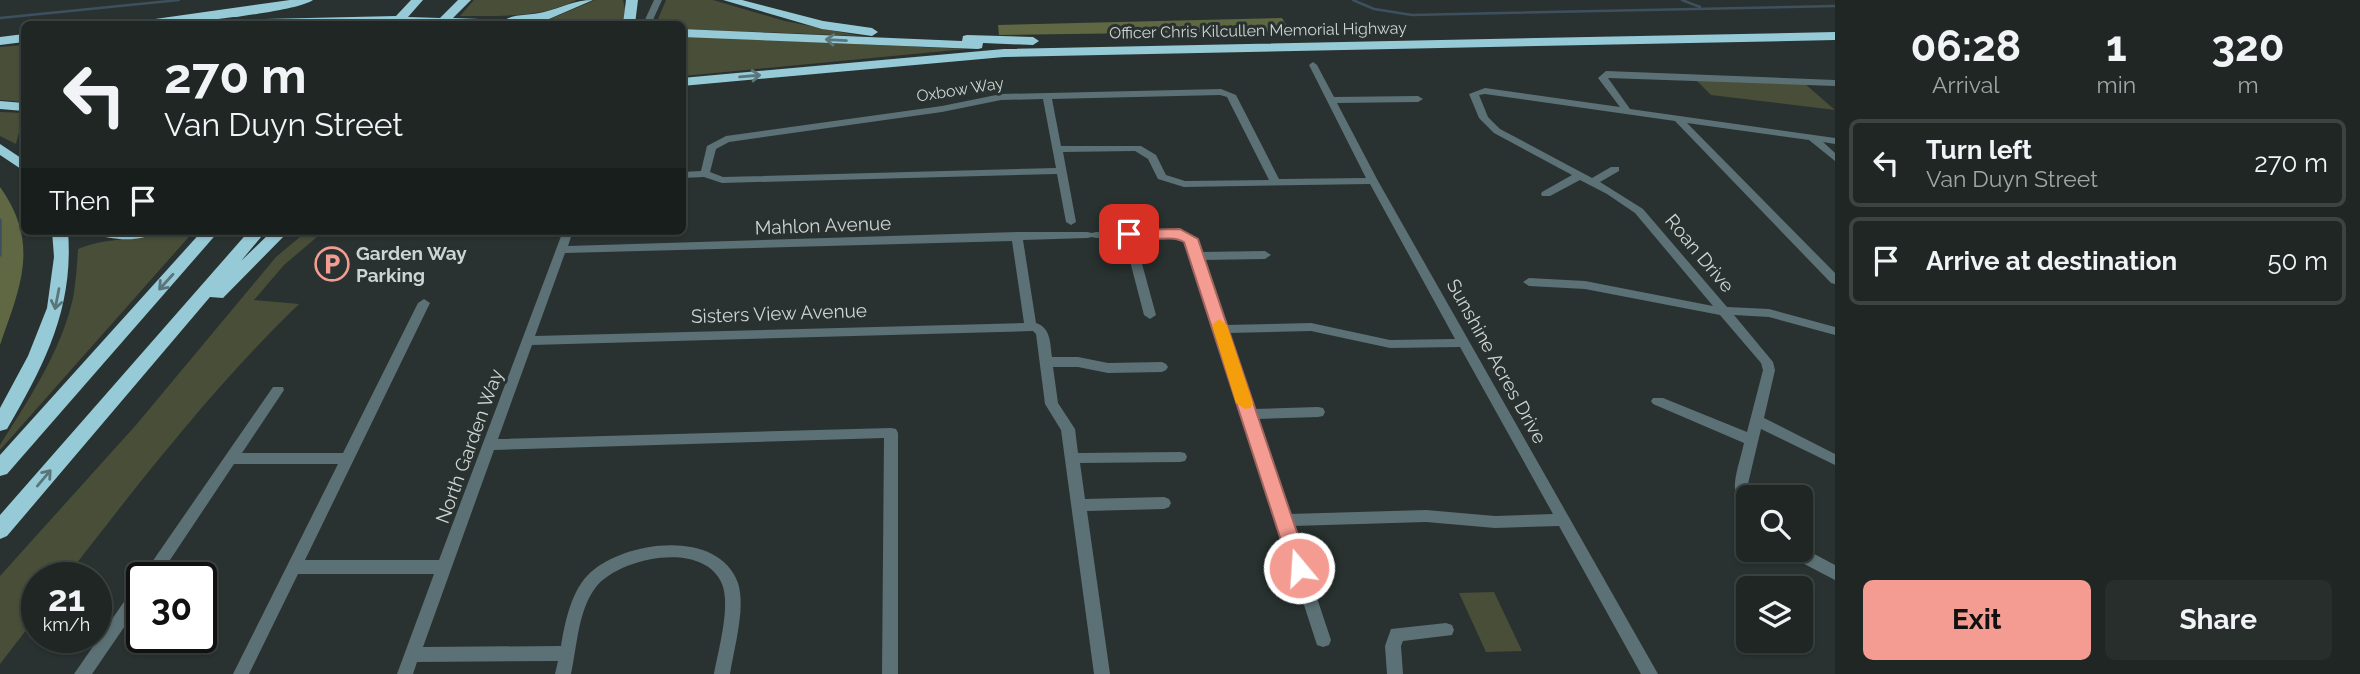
<!DOCTYPE html>
<html lang="en">
<head>
<meta charset="utf-8">
<style>
  body { margin:0; font-family:Raleway,sans-serif; background:#272e2c; color:#f1f3f6; height:100vh; display:flex; flex-direction:column; font-size:26px; white-space:nowrap }
  * { box-sizing:border-box; margin:0 }
  p { font-size:23px; color:#a1a5a6 }
  .icon { flex:none; width:38px; height:38px; fill:none; stroke:currentColor; stroke-width:2; stroke-linecap:round; stroke-linejoin:round }
  .map { position:relative; flex:1; overflow:hidden }
  .sheet { display:flex; flex-direction:column; background:#1f2624; width:525px }
  .sheet>* { flex:none }
  .guide { position:absolute; left:21px; top:21px; width:665px; height:214px; border-radius:10px; box-shadow:0 2px 5px #0004,0 0 0 2px #3c4341; background:#1f2624; color:#f1f3f6; overflow:hidden }
  .fabs { position:absolute; left:1736px; top:485px; display:grid; gap:14px }
  .fabs a { display:grid; place-items:center; width:77px; height:77px; border-radius:10px; background:#1f2624; box-shadow:0 2px 5px #0004,0 0 0 2px #3c4341; font-size:35px }
  .speed { position:absolute; left:21px; top:562px; display:flex; gap:14px; font-size:35px; font-weight:700; text-align:center }
  .speed>* { display:grid; place-content:center; width:91px; height:91px; border-radius:50%; background:#1f2624; box-shadow:0 2px 5px #0004,0 0 0 2px #3c4341; line-height:1 }
  .speed small { font-size:18px; font-weight:400 }
  .speed .limit { border:4px solid #111; border-radius:10px; background:#fff; color:#111 }
  .pin { position:absolute; display:grid; place-items:center; width:60px; height:60px; color:#fff; margin:-30px; border-radius:14px; box-shadow:0 4px 10px #0006 }
  .me { position:absolute; width:77px; margin:-38px; rotate:342deg; stroke-linejoin:round; filter:drop-shadow(0 0 5px #0008) }
  .turn { display:flex; align-items:center; gap:24px; height:147px; padding:0 28px; font-size:32px }
  .turn .icon { width:91px; height:91px; stroke-width:2.5 }
  .turn b { display:block; font-size:49px; line-height:60px }
  .then { display:flex; align-items:center; height:66px; padding:0 28px; background:#0003; gap:14px; font-size:26px }
  .eta { display:flex; justify-content:space-evenly; align-items:center; height:119px; text-align:center }
  .eta b { font-size:42px; font-weight:700; line-height:49px }
  .primary-button { display:flex; gap:14px; margin-top:auto; padding:14px 28px }
  .primary-button a { flex:1; height:80px; border-radius:10px; background:#f59c92; color:#111; font-size:28px; font-weight:700; line-height:80px; text-align:center }
  .primary-button a+a { background:#272e2c; color:#f1f3f6 }
  ul { padding:0; list-style:none }
  li { display:flex; align-items:center; gap:21px; height:88px; margin:0 14px 10px; padding:0 14px; border:4px solid #3c4341; border-radius:10px }
  li div { flex:1 }
  li b { display:block; font-size:26px }
  li em { font-style:normal }
  main { display:flex; flex:1; min-height:0 }
  .map>svg:first-child { display:block }
  .green { fill:#494e39 }
  .forest { fill:#5f6843 }
  .lines { fill:none; stroke-linecap:round; stroke-linejoin:round }
  .stream-far1 { stroke:#3e505f; stroke-width:2.5 }
  .stream { stroke:#3e505f; stroke-width:3.5 }
  .minor { fill:#5c7175; fill-rule:evenodd }
  .highway { fill:#96cad6; fill-rule:evenodd }
  .oneway { stroke:#5a767b }
  .route { fill:#f59c92; stroke:#9f655f; stroke-width:2 }
  .slow { fill:#f59e0b }
  .labels { text-anchor:middle; stroke-width:6; stroke-linejoin:round; paint-order:stroke }
  .far-street-label { font-size:16px; fill:#ced4d2; stroke:#293230 }
  .street-label { font-size:19px; fill:#ced4d2; stroke:#293230 }
  .poi-label { font-size:19px; font-weight:bold; fill:#ced4d2; stroke:#293230; text-anchor:start }
</style>
</head>
<body>
<main>
<div class="map">
<svg width="1835" height="674" viewBox="0 0 1835 674">
  <rect width="100%" height="100%" fill="#293230"/>
  <!-- green -->
  <g class="green">
    <path d="M474,0h103c-37,18 -76,16 -117,16z"/>
    <path d="M595,0h28l3,14 -4,10 -74,-4z"/>
    <path d="M666,0h47l72,21 75,15 -177,-7 -1,-5h-26z"/>
    <path d="M682,36l284,13 -283,27z"/>
    <path d="M24,45v57l-24,-2v-53z"/>
    <path d="M1693,77l111,6 31,27 -124,-15z"/>
    <path d="M0,112l24,1 -8,31 -16,-8z"/>
    <path d="M166,231h28l-194,219v-5c29,-46 61,-93 73,-147 3,-16 4,-33 5,-49 28,-12 58,-8 88,-18z"/>
    <path d="M307,231h17l-40,34 -30,35 45,4c-86,83 -160,179 -233,273l-29,1v38l-37,48v-88l136,-151 140,-168z"/>
    <path d="M1494,592l28,59 -36,1 -27,-59z"/>
  </g>
  <!-- forest -->
  <g class="forest">
    <path d="M1282,18l8,13 -291,4 -1,-10z"/>
    <path d="M0,187c40,56 21,98 0,158z"/>
  </g>
  <g class="lines">
    <!-- stream-far1 -->
    <g class="stream-far1">
      <path d="M1353,0l21,9 38,6 423,-9"/>
      <path d="M1682,0l18,7"/>
      <path d="M0,18l179,-18"/>
    </g>
    <!-- stream -->
    <path class="stream" d="M0,220v35"/>
    <!-- minor -->
    <g class="minor">
      <path d="M654,0h8l-11,24h-8z"/>
      <path d="M1313,62l4,3 17,32 84,-1 5,3 -5,3 -81,1 41,78 280,493h-17l-82,-148 -64,2 -69,-6 -133,4 38,114 -2,5 -6,2 -6,-2 -131,-404 -8,-4 -43,1 21,77 -6,4 -6,-4 -20,-77h-28l-4,-1 -5,1 -64,2 13,83c15,5 14,20 16,34h26l30,6 54,-1 4,2 2,3 -2,3 -4,2 -54,1 -30,-6h-25l5,36 17,26 3,24 102,-1 5,1 2,4 -2,4 -5,1 -100,1 5,36 79,-2 5,2 2,4 -2,4 -5,2 -77,2 23,163h-16l-33,-244 -16,-26 -9,-70 -3,-3 -501,14 -34,94 393,-11 5,1 2,4v241h-16l2,-236 -390,12 -71,197 138,-1c4,-24 10,-53 26,-70 33,-35 131,-49 151,7 8,25 -4,65 -8,91h-16c4,-23 17,-68 8,-90 -18,-44 -102,-27 -126,3 -18,23 -19,60 -25,87h-16l3,-13 -141,1 -4,12h-16l37,-100h-136l-49,100h-16l105,-210h-104l-76,114h-17l132,-191h10l1,3 -42,63h101l75,-150 6,-4 6,4 -125,257h134l124,-329h10l-5,15 449,-14h70l5,1 4,-1 84,-2 15,7 6,15 64,-1 6,4 -6,4 -62,1 22,65 86,-2 79,17 65,-1 -85,-155 -186,3 -26,-8 -10,-20 -13,-8 -72,1 13,70 -5,3 -5,-3 -9,-48 -335,9 -18,-6 -22,1v-6l19,-1 6,-25 19,-10 216,-30 59,-12 220,-5 15,6 43,84 87,-1 -57,-113zM1220,95l7,2 42,83 -84,1 -19,-6 -10,-20 -15,-9h-80l-9,-47zM1043,99l13,69 -333,9 -13,-5 6,-23 13,-7 213,-30 59,-12zM1012,241l12,82 -489,13 30,-83zM1311,331l79,17 70,-1 93,167 -58,2 -69,-6 -137,4 -32,-95 61,-2 5,-1 2,-4 -2,-4 -5,-1 -65,2 -25,-76z"/>
      <path d="M1606,71l229,9v6l-227,-8 22,31 205,29v6l-12,-2 12,11v8l-26,-21 -122,-17 148,150v11l-4,-1 -156,-162 -190,-27 -6,1 9,22 12,12 92,49 19,-11h8v4l-19,11 43,27 84,98 42,2 66,18v8l-66,-18 -35,-2 39,47 2,8 -11,48 71,36v11l-74,-36 -14,59 3,9h-2v23l-5,-2c-15,-31 -6,-44 1,-75l-91,-39 -2,-3 2,-3h10l84,34 16,-62 -2,-7 -41,-48 -135,-26 -56,-3 -6,-4 6,-4 56,3 128,25 -78,-93 -28,-19 -27,-14 -30,16h-8l-1,-2 1,-2 30,-17 -78,-42 -15,-15 -10,-24 16,-6 135,19 -22,-29z"/>
      <path d="M1801,547l34,18v15l-48,-25 -2,-5h16z"/>
      <path d="M142,581v20l-50,73h-18l63,-91z"/>
      <path d="M1446,623l6,2 2,5 -2,5 -49,6 -2,5 2,28h-16l-2,-28 6,-17z"/>
    </g>
    <!-- highway -->
    <g class="highway">
      <path d="M290,0h23c-18,13 -145,26 -171,24l6,-4z"/>
      <path d="M411,0h12l-15,17 32,1 18,-18h13l-18,18 52,2c11,-7 26,-4 39,-8 17,-4 30,-12 49,-12l-44,19 -19,2 2,3h-317l6,-4 175,-4z"/>
      <path d="M626,0h12l-3,24h-12z"/>
      <path d="M723,0h19l81,21 49,7 6,4 -6,4 -50,-7z"/>
      <path d="M682,29l280,12 1,-5 4,-1 66,2 6,4 -6,4 -50,-2 -1,5 -4,1 -296,-12z"/>
      <path d="M1835,32v8l-831,17 -322,29v-8l322,-29z"/>
      <path d="M24,34v8l-24,3v-8z"/>
      <path d="M0,101l24,2v8l-24,-2z"/>
      <path d="M0,144l24,16v11l-24,-16z"/>
      <path d="M52,231h16c6,77 -23,133 -61,198l-7,2v-23l28,-52 19,-48 7,-51z"/>
      <path d="M90,231h65c-13,13 -46,8 -63,3z"/>
      <path d="M202,231h17l-212,243 -7,2v-21z"/>
      <path d="M249,231h17l-25,30 31,-30h17l-66,67 -13,-1 -203,239 -7,3v-24z"/>
    </g>
  </g>
  <!-- one-way arrows -->
  <defs><path id="oneway-shaft" d="M-6 0H5M1.5-3L5.5 0L1.5 3" fill="none" stroke-width="1.6" stroke-linecap="round" stroke-linejoin="round" transform="scale(1.75)"/></defs>
  <g class="oneway">
    <use href="#oneway-shaft" transform="translate(836 40) rotate(-177)"/>
    <use href="#oneway-shaft" transform="translate(750 76) rotate(-5)"/>
    <use href="#oneway-shaft" transform="translate(166 282) rotate(132)"/>
    <use href="#oneway-shaft" transform="translate(57 299) rotate(101)"/>
    <use href="#oneway-shaft" transform="translate(44 478) rotate(-50)"/>
  </g>
  <!-- route -->
  <path class="route" d="M1180,229l18,10 111,329 -3,6 -7,3 -7,-3 -2,-6 -106,-326c-18,-10 -48,6 -62,-8l7,-4z"/>
  <!-- slow -->
  <path class="slow" d="M1219,319l8,6 26,78 -2,5 -6,1 -9,-6 -24,-78z"/>
  <!-- icons -->
  <defs>
    <symbol id="parking-ring" viewBox="-11 -11 22 22"><circle r="9.5" fill="#293230" stroke="#f59c92" stroke-width="1.5"/><path d="M-3.5-5.5H1a3.5 3.5 0 0 1 0 7H-1V5.5H-3.5ZM-1-3.4V-.6H.8a1.4 1.4 0 0 0 0-2.8Z" fill="#f59c92"/></symbol>
  </defs>
  <g fill-rule="evenodd">
    <use href="#parking-ring" x="313" y="245" width="38" height="38"/>
  </g>
  <g class="labels">
    <!-- far-street labels -->
    <g class="far-street-label">
      <text transform="translate(1258 30) rotate(-1)" y="6">Officer Chris Kilcullen Memorial Highway</text>
      <text transform="translate(960 89) rotate(-9)" y="6">Oxbow Way</text>
    </g>
    <!-- street labels -->
    <g class="street-label">
      <text transform="translate(823 225) rotate(-2)" y="7">Mahlon Avenue</text>
      <text transform="translate(1700 253) rotate(50)" y="7">Roan Drive</text>
      <text transform="translate(779 313) rotate(-2)" y="7">Sisters View Avenue</text>
      <text transform="translate(1497 361) rotate(61)" y="7">Sunshine Acres Drive</text>
      <text transform="translate(469 446) rotate(-70)" y="7">North Garden Way</text>
    </g>
    <!-- poi labels -->
    <g class="poi-label">
      <text x="356" y="260">Garden Way<tspan x="356" dy="22">Parking</tspan></text>
    </g>
  </g>
</svg>
<div class="fabs">
<a><svg class="icon" aria-label="search" viewBox="0 0 24 24"><circle cx="10" cy="10" r="6"/><path d="M15 15l6 6"/></svg></a>
<a><svg class="icon" aria-label="layers" viewBox="0 0 24 24"><path d="M12 4l9 5-9 5-9-5zM3 14l9 5 9-5"/></svg></a>
</div>
<div class="speed"><div>21<small>km/h</small></div><div class="limit">30</div></div>
<div class="pin" style="left:1129px;top:234px;background:#d93025"><svg class="icon" aria-label="arrive" viewBox="0 0 24 24"><path d="M6 21V4h12l-3 4 3 4H6"/></svg></div>
<svg class="me" style="left:1299px;top:568px" viewBox="-20 -20 40 40"><circle r="17" fill="#f59c92" stroke="#fff" stroke-width="3"/><path d="M0-11L8 9 0 5-8 9z" fill="#fff"/></svg>
<div class="guide">
<div class="turn"><svg class="icon" aria-label="left" viewBox="0 0 24 24"><path d="M17 20v-9H6M10 6l-5 5 5 5"/></svg><div><b>270 m</b>Van Duyn Street</div></div>
<div class="then">Then<svg class="icon" aria-label="arrive" viewBox="0 0 24 24"><path d="M6 21V4h12l-3 4 3 4H6"/></svg></div>
</div>
</div>
<section class="sheet">
<div class="eta">
<div><b>06:28</b><p>Arrival</p></div>
<div><b>1</b><p>min</p></div>
<div><b>320</b><p>m</p></div>
</div>
<ul>
<li><svg class="icon" aria-label="left" viewBox="0 0 24 24"><path d="M17 20v-9H6M10 6l-5 5 5 5"/></svg><div><b>Turn left</b><p>Van Duyn Street</p></div><em>270 m</em></li>
<li><svg class="icon" aria-label="arrive" viewBox="0 0 24 24"><path d="M6 21V4h12l-3 4 3 4H6"/></svg><div><b>Arrive at destination</b></div><em>50 m</em></li>
</ul>
<div class="primary-button"><a>Exit</a><a>Share</a></div>
</section>
</main>
</body>
</html>
